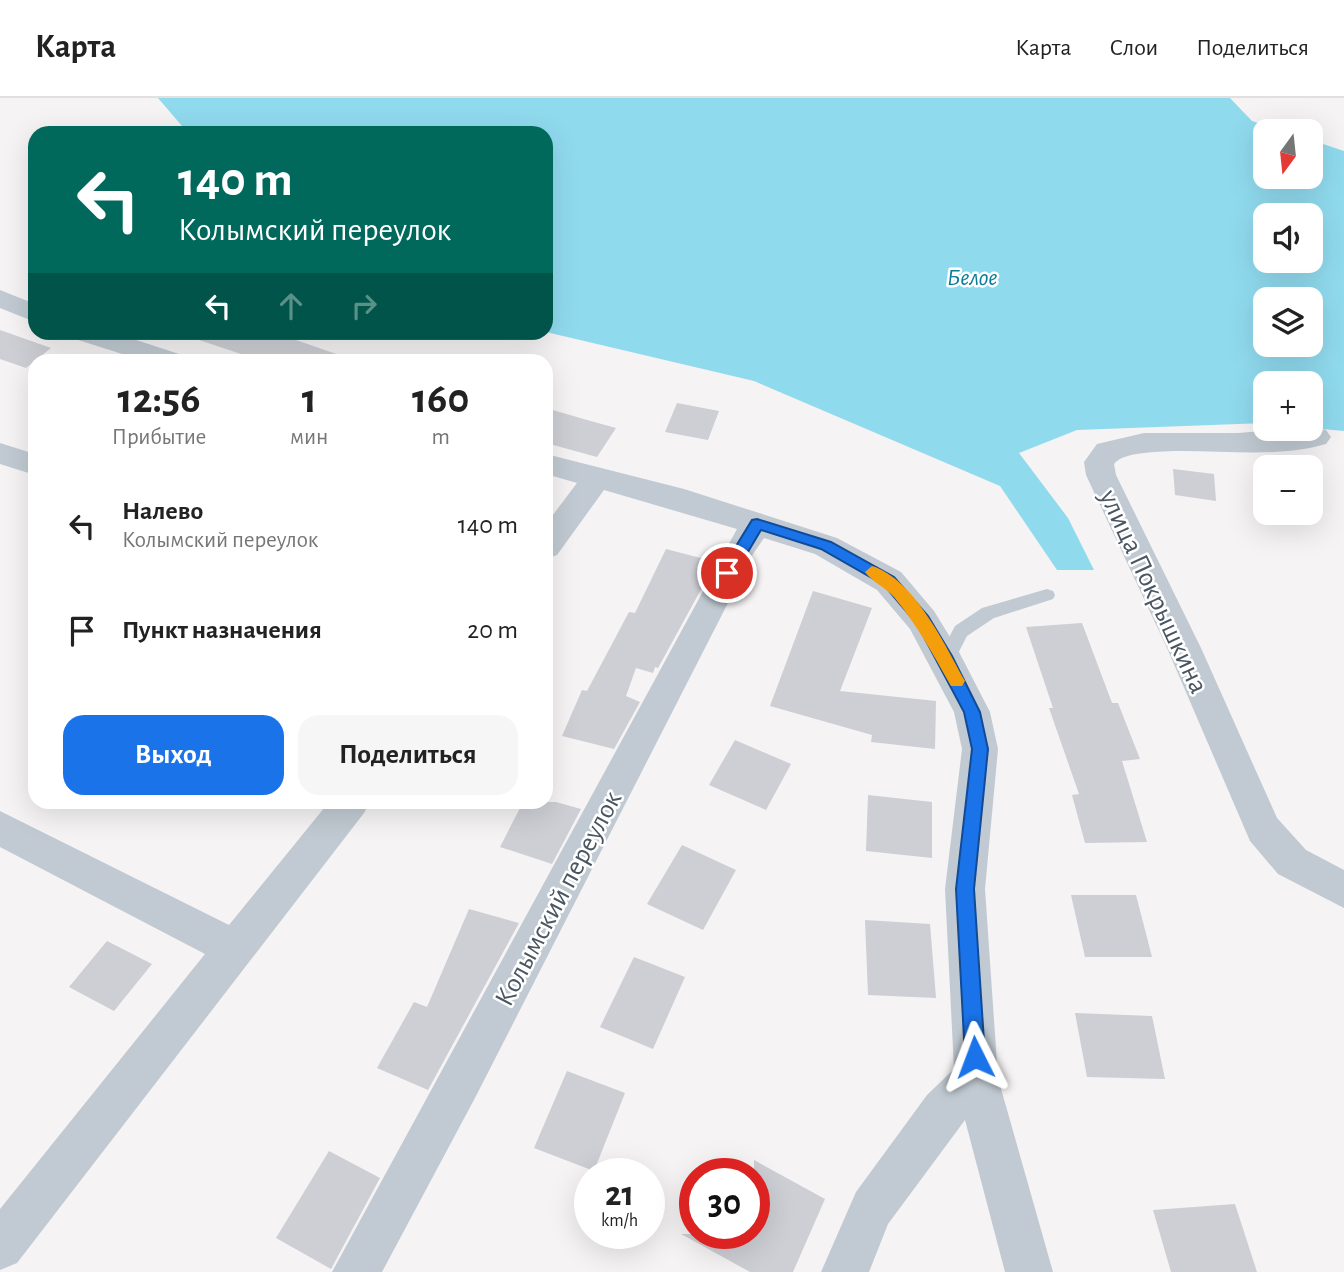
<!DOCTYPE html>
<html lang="ru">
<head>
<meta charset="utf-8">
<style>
  body { margin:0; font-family:"Alegreya Sans",sans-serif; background:#f6f6f6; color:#222; height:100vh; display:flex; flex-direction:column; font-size:26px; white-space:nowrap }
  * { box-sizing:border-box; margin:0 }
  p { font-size:23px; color:#767676 }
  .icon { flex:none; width:38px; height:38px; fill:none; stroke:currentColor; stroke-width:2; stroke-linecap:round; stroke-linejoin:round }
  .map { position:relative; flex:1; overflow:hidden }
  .panel { position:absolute; left:28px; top:256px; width:525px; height:455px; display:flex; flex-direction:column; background:#fff; border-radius:21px; box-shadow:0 7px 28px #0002 }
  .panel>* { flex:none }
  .top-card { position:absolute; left:28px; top:28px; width:525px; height:214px; border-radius:21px; box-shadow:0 7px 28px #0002; background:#00695c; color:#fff; overflow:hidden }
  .needle { width:46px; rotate:195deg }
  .fabs { position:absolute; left:1253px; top:21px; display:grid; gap:14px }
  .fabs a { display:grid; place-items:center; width:70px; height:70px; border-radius:14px; background:#fff; box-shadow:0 7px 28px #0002; font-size:35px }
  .speed { position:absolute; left:574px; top:1060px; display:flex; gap:14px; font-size:35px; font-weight:700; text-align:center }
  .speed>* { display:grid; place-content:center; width:91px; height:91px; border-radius:50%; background:#fff; box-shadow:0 7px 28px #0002; line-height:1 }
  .speed small { font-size:18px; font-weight:400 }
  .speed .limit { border:10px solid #d22; background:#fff; color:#111 }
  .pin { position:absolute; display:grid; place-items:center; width:60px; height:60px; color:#fff; margin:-30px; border:4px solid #fff; border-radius:50%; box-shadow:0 2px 7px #0007 }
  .me { position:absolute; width:77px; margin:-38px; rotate:357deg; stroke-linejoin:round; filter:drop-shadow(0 0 5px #0008) }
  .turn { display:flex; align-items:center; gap:24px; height:147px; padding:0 35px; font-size:32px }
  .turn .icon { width:91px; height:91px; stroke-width:2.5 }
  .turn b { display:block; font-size:49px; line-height:60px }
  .lanes { display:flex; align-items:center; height:66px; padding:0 35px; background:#0003; justify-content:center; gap:35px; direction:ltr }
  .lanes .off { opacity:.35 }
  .eta { display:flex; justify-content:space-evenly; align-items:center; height:119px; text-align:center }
  .eta b { font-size:42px; font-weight:700; line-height:49px }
  .primary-button { display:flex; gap:14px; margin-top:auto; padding:14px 35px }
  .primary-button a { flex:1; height:80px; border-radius:21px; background:#1a73e8; color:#fff; font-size:28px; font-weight:700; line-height:80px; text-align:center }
  .primary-button a+a { background:#f6f6f6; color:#222 }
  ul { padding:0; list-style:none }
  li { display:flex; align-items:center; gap:21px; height:105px; padding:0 35px }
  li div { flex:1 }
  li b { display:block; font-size:26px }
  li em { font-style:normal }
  header { display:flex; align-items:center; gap:42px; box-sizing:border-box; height:98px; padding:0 35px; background:#fff; border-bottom:2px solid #e0e0e0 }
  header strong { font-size:33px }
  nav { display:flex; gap:38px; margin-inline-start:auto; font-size:24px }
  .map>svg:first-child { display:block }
  .water { fill:#90daee; fill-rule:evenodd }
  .building { fill:#cdcfd5 }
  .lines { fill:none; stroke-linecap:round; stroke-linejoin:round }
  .service { fill:#c1cad2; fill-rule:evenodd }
  .minor { fill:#c1cad2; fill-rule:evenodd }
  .route { fill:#1a73e8; stroke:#114b97; stroke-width:2 }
  .slow { fill:#f59e0b }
  .labels { text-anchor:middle; stroke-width:5; stroke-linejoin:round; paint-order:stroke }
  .far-water-label { font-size:24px; font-style:italic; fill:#0c7c9b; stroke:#fff }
  .street-label { font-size:28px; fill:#4a5661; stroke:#fff }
</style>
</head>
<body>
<header>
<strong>Карта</strong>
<nav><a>Карта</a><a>Слои</a><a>Поделиться</a></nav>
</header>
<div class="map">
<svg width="1344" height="1174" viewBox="0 0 1344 1174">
  <rect width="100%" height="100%" fill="#f5f3f3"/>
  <!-- water -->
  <path class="water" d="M158,0h1072l22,23 31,10h-18v46h46v-37l33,11v280l-33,-3v-45h-46v40l-188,7 -58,23 49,65 26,52h-37l-57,-84 -246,-105 -208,-49v-199h-358zM1265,117h46v46h-46zM1265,201h46v46h-46z"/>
  <!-- building -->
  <g class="building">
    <path d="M0,232l51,18 -25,20 -26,-9z"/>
    <path d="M191,234h82l69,24 -1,4h-82l-69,-23z"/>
    <path d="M677,305l42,8 -11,29 -43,-8z"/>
    <path d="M546,310l41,12 29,8 -19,29 -51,-14z"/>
    <path d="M1173,371l41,5 2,27 -41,-6z"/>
    <path d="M666,451l50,13 -58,106 -3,-1 -2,6 -17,-5 -10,28 14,6 -26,47 -52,-13 20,-46 5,1 42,-79 6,1z"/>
    <path d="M813,493l59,17 -32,83 96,10 -1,48 -64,-7 1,-7 -102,-29z"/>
    <path d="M1082,525l30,80h6l22,56 -18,2 25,81 -62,1 -13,-48 7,-1 -30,-86h4l-27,-81z"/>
    <path d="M735,642l56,24 -25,46 -57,-25z"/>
    <path d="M868,697l64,7v56l-66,-7z"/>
    <path d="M523,704h33l25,7 -29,55 -52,-17z"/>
    <path d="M682,747l54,25 -33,60 -56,-26z"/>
    <path d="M1071,797h65l16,62h-67z"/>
    <path d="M469,811l50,14 -91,167 -51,-22 37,-66 13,5z"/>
    <path d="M865,822l65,4 6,74 -68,-3z"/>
    <path d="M107,843l45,23 -38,47 -45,-24z"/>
    <path d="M634,859l51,20 -32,72 -53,-22z"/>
    <path d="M1075,915l77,3 13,63 -78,-2z"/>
    <path d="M567,973l58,22 -31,78 -60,-23z"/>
    <path d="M329,1053l51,27 -49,91 -55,-31z"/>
    <path d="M754,1062l71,39 -32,73h-43l-69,-38h73z"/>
    <path d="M1235,1106l22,68h-86l-18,-62z"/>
  </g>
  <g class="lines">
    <!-- service -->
    <path class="service" d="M1047,491l6,2 2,4 -2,4 -59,19 -27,18 -15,29h-12l-3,-5 18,-34 27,-18z"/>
    <!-- minor -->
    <g class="minor">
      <path d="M0,192l35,14v18l-35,-14z"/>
      <path d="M69,234h43l67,22 4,6h-42l-69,-22z"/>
      <path d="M1311,329l15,3 5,7 -5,7c-59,17 -122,2 -182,9 -9,1 -24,3 -30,11l2,11 85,173 76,170 29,32 38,20v38l-66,-34 -28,-33 -83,-193 -81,-173 -2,-13 13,-18 47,-11h94z"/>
      <path d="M0,345l35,11v21l-35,-11z"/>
      <path d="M546,356l138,35 153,49 64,34 33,39 24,39 32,62 8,37 -13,140 13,189 55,194h-48l-40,-152 -77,104 -19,48h-48l35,-80 71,-97 27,-26 -9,-180 17,-140 -8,-37 -44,-83 -33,-39 -62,-36 -51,-16 -11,16 -277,542 -94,176h-50l405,-743 -133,-39 -47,65 -11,4v-35l31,-41 -31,-9z"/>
      <path d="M329,704h41l-6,11 -347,450 -17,7v-61l205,-255 -205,-107v-36l229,114z"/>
    </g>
  </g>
  <!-- route -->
  <path class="route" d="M757,421l74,23 63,35 34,39 24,40 28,56 8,37 -14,140 11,168 -3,7 -7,3 -7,-3 -3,-7 -9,-168 16,-140 -8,-37 -47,-88 -33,-39 -63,-36 -60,-19 -28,47h-11l-2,-4 2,-4 30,-49z"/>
  <!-- slow -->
  <path class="slow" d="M872,468c42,13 73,79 93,115l-3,5h-11c-18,-32 -34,-61 -57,-89 -9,-10 -23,-16 -29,-25z"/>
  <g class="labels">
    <!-- far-water labels -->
    <g class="far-water-label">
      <text x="972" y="187">Белое</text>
    </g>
    <!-- street labels -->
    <g class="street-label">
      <text transform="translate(1155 493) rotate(65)" y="10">улица Покрышкина</text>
      <text transform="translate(557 800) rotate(-62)" y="10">Колымский переулок</text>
    </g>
  </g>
</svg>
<div class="fabs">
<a><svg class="needle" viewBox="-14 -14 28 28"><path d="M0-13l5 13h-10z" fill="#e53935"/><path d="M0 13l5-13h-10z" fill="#767676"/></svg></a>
<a><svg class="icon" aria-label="sound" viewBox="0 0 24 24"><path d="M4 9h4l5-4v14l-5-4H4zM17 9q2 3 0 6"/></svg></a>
<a><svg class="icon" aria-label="layers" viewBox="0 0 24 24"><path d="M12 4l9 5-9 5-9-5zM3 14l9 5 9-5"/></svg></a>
<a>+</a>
<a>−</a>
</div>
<div class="speed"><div>21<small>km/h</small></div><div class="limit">30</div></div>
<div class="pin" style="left:727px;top:475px;background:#d93025"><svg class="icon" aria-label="arrive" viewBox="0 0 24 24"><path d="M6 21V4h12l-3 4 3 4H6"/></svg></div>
<svg class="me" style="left:975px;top:959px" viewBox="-20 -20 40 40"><path d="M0-17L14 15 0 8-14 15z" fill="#1a73e8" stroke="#fff" stroke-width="4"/></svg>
<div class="top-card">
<div class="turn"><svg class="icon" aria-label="left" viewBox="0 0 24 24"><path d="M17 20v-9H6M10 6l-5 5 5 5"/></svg><div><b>140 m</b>Колымский переулок</div></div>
<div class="lanes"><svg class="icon" aria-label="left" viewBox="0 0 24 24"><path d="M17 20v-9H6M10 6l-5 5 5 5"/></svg><svg class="icon off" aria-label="ahead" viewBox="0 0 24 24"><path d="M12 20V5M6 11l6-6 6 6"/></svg><svg class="icon off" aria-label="right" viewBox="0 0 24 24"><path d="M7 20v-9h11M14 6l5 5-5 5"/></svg></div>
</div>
<section class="panel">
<div class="eta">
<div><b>12:56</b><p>Прибытие</p></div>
<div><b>1</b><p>мин</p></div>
<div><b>160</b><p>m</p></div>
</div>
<ul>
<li><svg class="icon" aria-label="left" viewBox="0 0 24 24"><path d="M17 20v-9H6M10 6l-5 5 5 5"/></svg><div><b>Налево</b><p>Колымский переулок</p></div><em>140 m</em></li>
<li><svg class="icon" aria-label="arrive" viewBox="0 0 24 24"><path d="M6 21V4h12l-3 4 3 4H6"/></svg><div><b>Пункт назначения</b></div><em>20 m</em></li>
</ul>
<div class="primary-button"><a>Выход</a><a>Поделиться</a></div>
</section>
</div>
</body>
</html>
